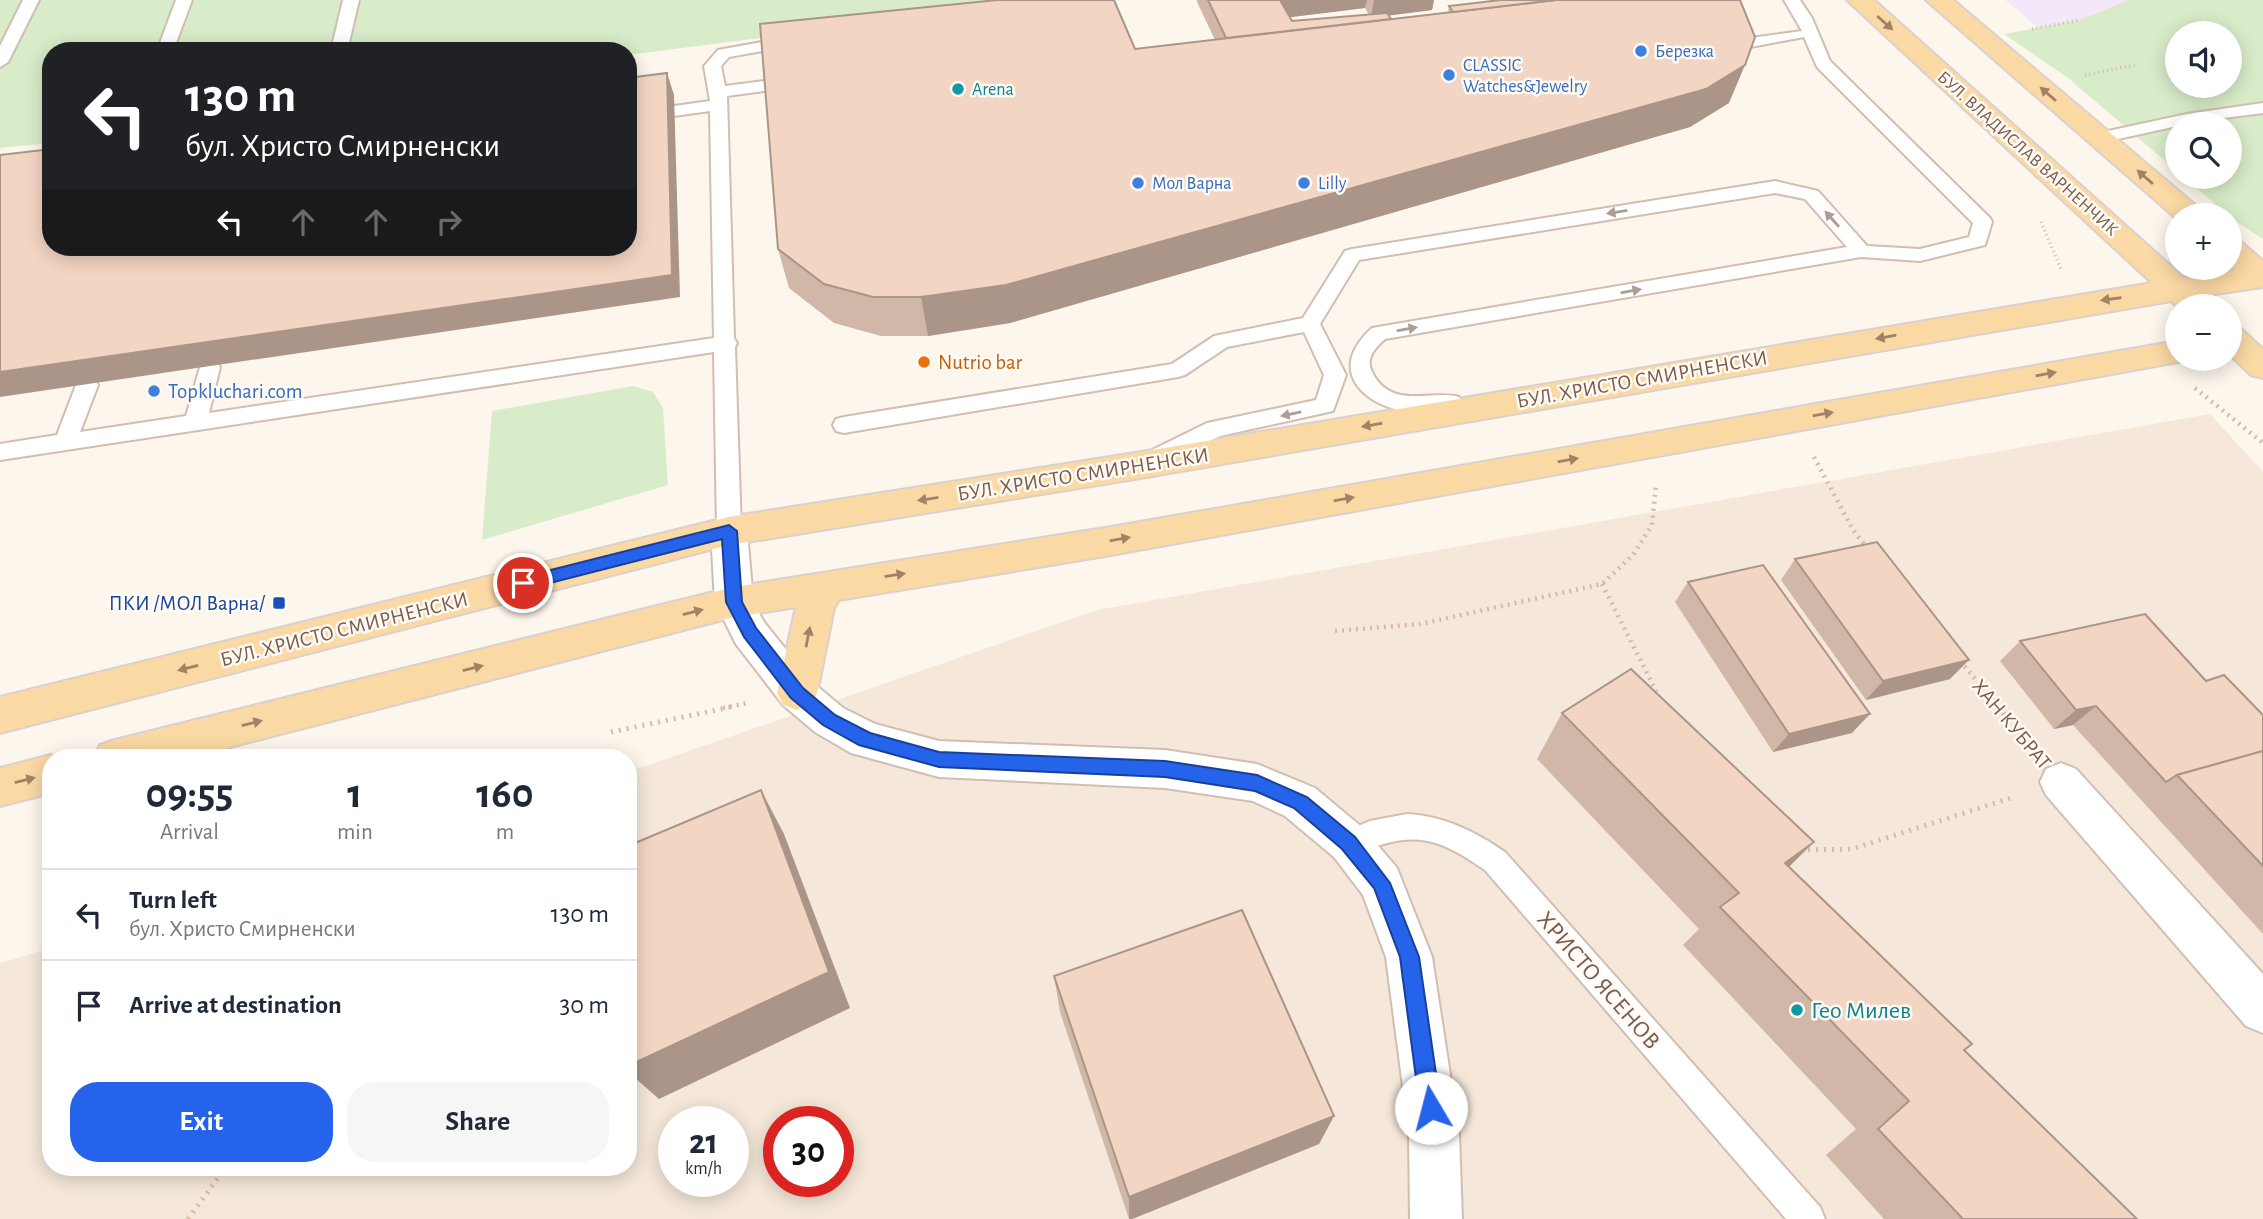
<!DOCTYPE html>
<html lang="en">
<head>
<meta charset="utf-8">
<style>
  body { margin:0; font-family:"Alegreya Sans",sans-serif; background:#f6f6f7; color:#1f2937; height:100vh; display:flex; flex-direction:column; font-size:26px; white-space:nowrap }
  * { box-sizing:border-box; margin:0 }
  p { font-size:23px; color:#747a83 }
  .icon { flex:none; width:38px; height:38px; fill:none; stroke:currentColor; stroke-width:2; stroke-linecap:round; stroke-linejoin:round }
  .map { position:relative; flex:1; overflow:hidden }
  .sheet { position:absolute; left:42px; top:749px; width:595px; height:427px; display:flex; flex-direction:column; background:#fff; border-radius:28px; box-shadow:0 4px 18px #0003 }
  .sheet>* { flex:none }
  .guide { position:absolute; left:42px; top:42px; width:595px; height:214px; border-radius:28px; box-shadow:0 4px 18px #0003; background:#202124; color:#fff; overflow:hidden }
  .controls { position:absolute; left:2165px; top:21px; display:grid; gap:14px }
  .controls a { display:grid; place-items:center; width:77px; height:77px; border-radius:50%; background:#fff; box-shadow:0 4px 18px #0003; font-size:35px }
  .speed { position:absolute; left:658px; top:1106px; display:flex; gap:14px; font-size:35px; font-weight:700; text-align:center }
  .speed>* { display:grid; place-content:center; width:91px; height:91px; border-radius:50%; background:#fff; box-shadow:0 4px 18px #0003; line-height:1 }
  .speed small { font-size:18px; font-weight:400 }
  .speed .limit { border:10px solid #d22; background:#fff; color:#111 }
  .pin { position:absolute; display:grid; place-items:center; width:60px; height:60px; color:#fff; margin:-30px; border:4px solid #fff; border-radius:50%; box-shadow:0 2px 7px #0007 }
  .me { position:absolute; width:77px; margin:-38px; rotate:352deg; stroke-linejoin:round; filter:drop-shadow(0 0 5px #0008) }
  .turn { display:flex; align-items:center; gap:24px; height:147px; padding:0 28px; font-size:32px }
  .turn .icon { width:91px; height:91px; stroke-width:2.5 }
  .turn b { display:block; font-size:49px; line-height:60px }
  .lanes { display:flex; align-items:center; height:66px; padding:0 28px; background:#0003; justify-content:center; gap:35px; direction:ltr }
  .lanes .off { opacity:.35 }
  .eta { display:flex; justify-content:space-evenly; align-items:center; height:119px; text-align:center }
  .eta b { font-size:42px; font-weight:700; line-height:49px }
  .action { display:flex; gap:14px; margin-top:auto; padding:14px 28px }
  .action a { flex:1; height:80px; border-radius:28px; background:#2563eb; color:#fff; font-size:28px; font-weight:700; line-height:80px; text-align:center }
  .action a+a { background:#f6f6f7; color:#1f2937 }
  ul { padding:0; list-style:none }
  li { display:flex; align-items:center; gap:21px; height:91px; padding:0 28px; border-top:2px solid #e0e1e3 }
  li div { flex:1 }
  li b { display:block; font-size:26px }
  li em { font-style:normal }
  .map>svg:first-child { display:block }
  .residential { fill:#f5e8da; fill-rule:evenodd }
  .education { fill:#f3e8fa }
  .green { fill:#d8ecc9; fill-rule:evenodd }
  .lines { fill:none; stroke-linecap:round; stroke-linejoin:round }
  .lane-casing { stroke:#d1beb0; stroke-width:4 }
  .street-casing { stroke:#d1beb0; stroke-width:4 }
  .primary-casing { stroke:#dad1cd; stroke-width:4 }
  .path-far2 { stroke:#d9b8a5; stroke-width:3.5; stroke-dasharray:1 3.5; stroke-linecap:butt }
  .path-far1 { stroke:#d9b8a5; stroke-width:4.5; stroke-dasharray:2 5; stroke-linecap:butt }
  .path { stroke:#d9b8a5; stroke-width:5; stroke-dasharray:2 6; stroke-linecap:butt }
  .lane { fill:#fff; fill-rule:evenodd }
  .street { fill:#fff; fill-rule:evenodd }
  .primary { fill:#fbd9a5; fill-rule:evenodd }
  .wall { fill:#d1b7a8; fill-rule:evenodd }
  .shaded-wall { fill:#aa9588 }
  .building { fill:#f3d5c3; stroke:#aa9588; stroke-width:2 }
  .oneway { fill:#a18267 }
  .oneway2 { fill:#af9d94 }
  .route { fill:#2563eb; stroke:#184099; stroke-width:2 }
  .shop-dot { fill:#3f7fe0; stroke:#fffaf3; stroke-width:2.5 }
  .culture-dot { fill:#0f9aa8; stroke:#fffaf3; stroke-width:2.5 }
  .food-dot { fill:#e8710a; stroke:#fffaf3; stroke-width:2.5 }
  .transit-dot { fill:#1a4fb4; stroke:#fffaf3; stroke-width:2.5 }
  .labels { text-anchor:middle; stroke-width:5; stroke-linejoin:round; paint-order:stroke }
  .far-shop-label { font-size:18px; fill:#366cbe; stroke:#fffaf3; text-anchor:start }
  .far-culture-label { font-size:18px; fill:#0d838f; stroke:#fffaf3; text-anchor:start }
  .far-street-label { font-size:18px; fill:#7a5c4d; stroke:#fffaf3 }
  .food-label { font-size:21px; fill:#c56008; stroke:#fffaf3; text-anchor:start }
  .street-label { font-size:21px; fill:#7a5c4d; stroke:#fffaf3 }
  .shop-label { font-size:21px; fill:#366cbe; stroke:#fffaf3; text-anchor:start }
  .transit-label { font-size:21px; fill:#164399; stroke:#fffaf3; text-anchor:end }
  .near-street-label { font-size:24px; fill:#7a5c4d; stroke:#fffaf3 }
  .near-culture-label { font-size:24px; fill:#0d838f; stroke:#fffaf3; text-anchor:start }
</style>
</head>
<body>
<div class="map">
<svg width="2263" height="1219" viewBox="0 0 2263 1219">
  <rect width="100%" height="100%" fill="#fdf6ec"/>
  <!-- residential -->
  <path class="residential" d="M2210,414l53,58v747h-2263v-256l51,-15v219h577v-395l469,-162zM674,1122h59v59h-59zM779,1122h59v59h-59z"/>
  <!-- education -->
  <path class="education" d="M2005,0h124l-50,20 -40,8z"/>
  <!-- green -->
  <g class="green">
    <path d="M0,0h1054l-426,55v-4h-577v92l-51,5z"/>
    <path d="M2129,0h134v239l-29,-19 -51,-43h47v-53h-53v47l-109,-93 -64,-44 75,-14zM2177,33h53v53h-53z"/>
    <path d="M633,386l20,6 10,16 5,77 -186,55 10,-129z"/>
  </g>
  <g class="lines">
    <defs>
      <g id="lane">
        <path d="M23,0h16l-31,62 -8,5v-21z"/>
        <path d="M176,0h16l-19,51h-16z"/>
        <path d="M343,0h16l-12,51h-16z"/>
        <path d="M1784,0h16l12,18 18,43 160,157 2,4 -7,23 -65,16 -59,-4 -476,82c-10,9 -20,19 -13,33 19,39 61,17 87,25l3,5 -3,5c-14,4 -30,8 -44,6 -50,-5 -91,-42 -43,-85l475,-81 -42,-48 -30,-6 -416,67 -39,64 26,51 -13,36 -113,25 -68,32 -8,-2 -3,-6 3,-6 63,-31 109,-23 8,-25 -20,-43 -77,15 -42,28 -7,2 -334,56 -8,-2 -3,-6 3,-6 8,-2 328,-53 42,-28 89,-18 42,-67 7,-2 423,-68 43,10 49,55 53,3 49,-12 4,-14 -156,-156 -13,-30 -75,14 -6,-2 -2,-3 8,-5 73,-10z"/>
        <path d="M795,36l6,2 2,3 -2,3 -72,13 -8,9 4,20 47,-6 8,5 -8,5 -45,6 7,242 3,5 -2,4 6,184 -4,6 -8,3 -8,-3 -4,-6 -3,-179 -714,108v-16l57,-9 19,-50 3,-5 8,-2 8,2 3,5 -18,47 106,-16 14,-49 3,-5 7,-2 7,2 3,5 -11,46 505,-75 -4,-227 -36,5 -9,-5 9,-5 36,-5 -6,-35 14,-16z"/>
        <path d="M2263,103v10l-86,11v2l-77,17 -9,-5 3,-4 93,-20z"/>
        <path d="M1407,814c37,2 67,17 98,38l315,355 5,12h-39l-301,-349c-55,-38 -75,-38 -136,-14l-10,-4 -4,-9 4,-9 31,-13z"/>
      </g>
      <g id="street">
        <path d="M729,517l13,4 5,10 6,71 11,20 47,59 32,27 32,16 64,17 226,9 92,14 58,24 49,41 33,39 35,89 27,176 3,86h-52l-1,-86 -23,-176 -23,-62 -29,-38 -49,-41 -32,-15 -88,-13 -226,-11 -88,-24 -36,-21 -32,-27 -47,-61 -21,-42 -4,-71 5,-10z"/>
        <path d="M2061,763l15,6 187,205v59l-17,-7 -200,-231 -6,-13 6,-13z"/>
      </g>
      <g id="primary">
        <path d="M1847,0h27l310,278 51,-8 -5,-5v-26l11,3 22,19v26l-61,9 3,4 -4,6 -24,1 -6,-6 -1030,177 -412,67 -729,188v-36l729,-180 412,-65 1011,-169z"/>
        <path d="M1926,0h27l247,209 5,6h-28v4z"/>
        <path d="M2230,326l11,3 22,20v29l-12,-3 -21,-20z"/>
        <path d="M2177,341v18l12,1 -1078,195 -272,45 -5,8 -17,85 -6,12 -14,5 -14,-5 -6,-12 19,-86 -62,10 -546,141h-94l6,-13 15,-5 619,-153 377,-60z"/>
        <path d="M51,755l7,3h-7v35l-51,13v-38z"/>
      </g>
    </defs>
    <!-- lane casing -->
    <use href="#lane" class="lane-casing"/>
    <!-- street casing -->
    <use href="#street" class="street-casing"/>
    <!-- primary casing -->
    <use href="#primary" class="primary-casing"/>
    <!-- path-far2 -->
    <g class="path-far2">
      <path d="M2032,29l47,-9"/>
      <path d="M2085,75l50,-10"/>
      <path d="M2041,222l20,47"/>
    </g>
    <!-- path-far1 -->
    <g class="path-far1">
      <path d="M2195,388l68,55"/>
      <path d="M1814,457l39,73 15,19"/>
      <path d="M1602,584l58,115"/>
      <path d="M1335,631l85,-7 182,-40 31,-29 19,-30 4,-41"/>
      <path d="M1960,661l40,47"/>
      <path d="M723,708l25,-5"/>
    </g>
    <!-- path -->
    <g class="path">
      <path d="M1998,707l33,39"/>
      <path d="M611,732l120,-25"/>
      <path d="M531,758l4,-5"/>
      <path d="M1800,850l52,-1 162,-52"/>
      <path d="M188,1219l38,-52"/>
    </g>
    <!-- lane -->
    <use href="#lane" class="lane"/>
    <!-- street -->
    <use href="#street" class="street"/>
    <!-- primary -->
    <use href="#primary" class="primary"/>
  </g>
  <!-- wall -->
  <g class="wall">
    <path d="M1197,0h237l-2,10 -44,5 3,4 57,-6 1,-7 280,97 -39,24 -680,196 -82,13h-47l-47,-13 -45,-35 -11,-39 357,-200 80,-9 -18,-38zM1365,8l4,7 -77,6 -2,-4z"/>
    <path d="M1795,559l155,120 -84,21 -85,-120z"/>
    <path d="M1688,582l164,151 -79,19 -98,-150z"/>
    <path d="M2020,641l186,40 57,34v219l-190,-209 -19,4 -54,-68z"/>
    <path d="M1562,713l252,129 -25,25 175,183 173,169h-253l-58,-64 30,-26 -173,-184 16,-16 -162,-170z"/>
    <path d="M1054,976l280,140 -15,28 -187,75h-3l-69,-207z"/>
  </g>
  <!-- shaded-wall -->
  <g class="shaded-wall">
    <path d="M1278,0h89l-2,8 -89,11z"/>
    <path d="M1374,0h60l-2,10 -61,8z"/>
    <path d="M1745,65l-16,38 -39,24 -680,196 -82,13 -7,-39z"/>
    <path d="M667,73l7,22 6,202 -680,100v-25z"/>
    <path d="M1969,660l-19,19 -84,21 17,-19z"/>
    <path d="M2096,706l-23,19 -19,4 22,-19z"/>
    <path d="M1870,714l-18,19 -79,19 16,-18z"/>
    <path d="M761,790l23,44 66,174 -191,91 -31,-27v-6z"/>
    <path d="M1814,842l-42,41 13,-20z"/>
    <path d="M1334,1116l-15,28 -187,75h-3v-22z"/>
  </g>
  <!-- building -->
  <g class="building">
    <path d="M997,0h117l21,49 421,-49h184l15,37 -10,28 -39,24 -700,196 -85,12h-48l-49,-13 -46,-35 -18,-225z"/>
    <path d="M1208,0h72l12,21 95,-8 4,6 -165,19z"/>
    <path d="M1501,0h55l-103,12 -4,-6z"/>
    <path d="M667,73l5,202 -672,97v-217l51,-6v98h577v-169z"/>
    <path d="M1877,542l92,118 -86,21 -88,-122z"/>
    <path d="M1763,565l107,149 -81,20 -101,-152z"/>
    <path d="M2145,614l61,67 18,-6 39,40v36l-86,24 -11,7 -70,-76 -20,4 -56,-69z"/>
    <path d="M1631,669l183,173 -29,21 187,181 -8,6 173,169h-174l-85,-90 31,-28 -189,-194 19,-14 -177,-180z"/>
    <path d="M2263,751v115l-86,-91z"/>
    <path d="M761,790l68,182 -201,94v-220z"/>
    <path d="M1242,910l92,206 -205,81 -75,-221z"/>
  </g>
  <!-- one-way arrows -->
  <defs><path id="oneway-solid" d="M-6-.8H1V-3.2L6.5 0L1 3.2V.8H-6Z" transform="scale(1.75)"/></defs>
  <g class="oneway">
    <use href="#oneway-solid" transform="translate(1885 23) rotate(42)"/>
    <use href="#oneway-solid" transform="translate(2048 94) rotate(-139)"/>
    <use href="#oneway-solid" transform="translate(2145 177) rotate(-139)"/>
    <use href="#oneway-solid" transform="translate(2111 299) rotate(172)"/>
    <use href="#oneway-solid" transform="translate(1886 337) rotate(170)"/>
    <use href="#oneway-solid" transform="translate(2046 374) rotate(-10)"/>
    <use href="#oneway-solid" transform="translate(1823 414) rotate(-10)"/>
    <use href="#oneway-solid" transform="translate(1372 425) rotate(170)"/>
    <use href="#oneway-solid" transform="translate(1568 460) rotate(-10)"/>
    <use href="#oneway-solid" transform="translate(928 499) rotate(171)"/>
    <use href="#oneway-solid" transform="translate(1344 499) rotate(-10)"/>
    <use href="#oneway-solid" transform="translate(1120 539) rotate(-10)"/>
    <use href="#oneway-solid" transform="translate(895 575) rotate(-9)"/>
    <use href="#oneway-solid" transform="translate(693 612) rotate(-14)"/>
    <use href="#oneway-solid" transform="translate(808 637) rotate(-79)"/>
    <use href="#oneway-solid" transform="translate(188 668) rotate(166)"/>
    <use href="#oneway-solid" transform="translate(473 668) rotate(-14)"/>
    <use href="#oneway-solid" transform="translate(252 723) rotate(-14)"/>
    <use href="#oneway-solid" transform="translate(25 780) rotate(-14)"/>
  </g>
  <g class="oneway2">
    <use href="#oneway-solid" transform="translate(1617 212) rotate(171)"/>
    <use href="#oneway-solid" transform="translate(1832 219) rotate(-132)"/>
    <use href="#oneway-solid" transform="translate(1631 291) rotate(-10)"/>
    <use href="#oneway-solid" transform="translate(1407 329) rotate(-10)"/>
    <use href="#oneway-solid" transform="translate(1291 414) rotate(168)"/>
  </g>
  <!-- route -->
  <path class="route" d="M729,525l8,6 5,71 14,26 47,60 32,27 35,18 69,19 226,9 92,14 50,22 48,40 35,46 29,74 22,151 -3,7 -7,3 -8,-3 -3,-7 -20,-151 -26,-69 -32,-39 -48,-41 -39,-17 -90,-14 -226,-10 -80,-22 -36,-20 -32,-27 -47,-61 -18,-35 -4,-63 -199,51 -8,-7 8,-6z"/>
  <!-- markers -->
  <g class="shop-dot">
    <circle cx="1641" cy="51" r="7"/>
    <circle cx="1449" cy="75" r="7"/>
    <circle cx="1138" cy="183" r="7"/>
    <circle cx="1304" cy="183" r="7"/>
    <circle cx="154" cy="391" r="7"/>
  </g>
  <g class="culture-dot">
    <circle cx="958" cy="89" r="7"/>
    <circle cx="1797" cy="1010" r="7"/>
  </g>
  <circle class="food-dot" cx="924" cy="362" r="7"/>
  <rect class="transit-dot" x="272" y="596" width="14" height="14" rx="3.5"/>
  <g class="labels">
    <!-- far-shop labels -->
    <g class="far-shop-label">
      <text x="1655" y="57">Березка</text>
      <text x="1463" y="71">CLASSIC<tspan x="1463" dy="21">Watches&amp;Jewelry</tspan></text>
      <text x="1152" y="189">Мол Варна</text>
      <text x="1318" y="189">Lilly</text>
    </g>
    <!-- far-culture labels -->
    <g class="far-culture-label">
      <text x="972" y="95">Arena</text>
    </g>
    <!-- far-street labels -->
    <g class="far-street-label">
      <text transform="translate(2028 153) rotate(42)" y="6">БУЛ. ВЛАДИСЛАВ ВАРНЕНЧИК</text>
    </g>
    <!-- food labels -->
    <g class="food-label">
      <text x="938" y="369">Nutrio bar</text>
    </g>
    <!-- street labels -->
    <g class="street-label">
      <text transform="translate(1642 379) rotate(-10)" y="7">БУЛ. ХРИСТО СМИРНЕНСКИ</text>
      <text transform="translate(1083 474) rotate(-9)" y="7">БУЛ. ХРИСТО СМИРНЕНСКИ</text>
      <text transform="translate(344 629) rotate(-14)" y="7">БУЛ. ХРИСТО СМИРНЕНСКИ</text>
      <text transform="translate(2012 724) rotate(50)" y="7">ХАН КУБРАТ</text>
    </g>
    <!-- shop labels -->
    <g class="shop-label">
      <text x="168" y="398">Topkluchari.com</text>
    </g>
    <!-- transit labels -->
    <g class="transit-label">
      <text x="265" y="610">ПКИ /МОЛ Варна/</text>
    </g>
    <!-- near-street labels -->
    <g class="near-street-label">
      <text transform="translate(1599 980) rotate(49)" y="8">ХРИСТО ЯСЕНОВ</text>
    </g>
    <!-- near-culture labels -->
    <g class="near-culture-label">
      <text x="1811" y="1018">Гео Милев</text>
    </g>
  </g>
</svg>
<div class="controls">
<a><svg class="icon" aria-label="sound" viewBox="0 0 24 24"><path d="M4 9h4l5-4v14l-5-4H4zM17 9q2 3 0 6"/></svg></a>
<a><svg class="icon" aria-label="search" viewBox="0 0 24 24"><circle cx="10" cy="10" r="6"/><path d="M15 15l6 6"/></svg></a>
<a>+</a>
<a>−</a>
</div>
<div class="speed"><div>21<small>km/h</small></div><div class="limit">30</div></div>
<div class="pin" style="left:523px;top:583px;background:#d93025"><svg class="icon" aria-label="arrive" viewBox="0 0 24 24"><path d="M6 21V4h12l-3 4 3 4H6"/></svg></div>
<svg class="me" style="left:1431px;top:1108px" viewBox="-20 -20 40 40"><circle r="19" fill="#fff"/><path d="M0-13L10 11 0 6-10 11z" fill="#2563eb"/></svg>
<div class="guide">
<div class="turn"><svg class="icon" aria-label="left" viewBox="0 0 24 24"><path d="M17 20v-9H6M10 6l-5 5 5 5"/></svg><div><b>130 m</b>бул. Христо Смирненски</div></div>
<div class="lanes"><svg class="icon" aria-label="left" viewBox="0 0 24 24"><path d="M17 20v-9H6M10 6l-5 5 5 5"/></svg><svg class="icon off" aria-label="ahead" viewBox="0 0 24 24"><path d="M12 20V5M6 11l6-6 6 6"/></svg><svg class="icon off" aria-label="ahead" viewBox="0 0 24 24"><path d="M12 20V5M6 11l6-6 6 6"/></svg><svg class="icon off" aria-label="right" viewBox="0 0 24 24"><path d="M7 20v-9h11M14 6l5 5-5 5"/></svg></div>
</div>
<section class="sheet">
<div class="eta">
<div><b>09:55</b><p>Arrival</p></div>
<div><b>1</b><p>min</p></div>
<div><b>160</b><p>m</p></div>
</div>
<ul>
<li><svg class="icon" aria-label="left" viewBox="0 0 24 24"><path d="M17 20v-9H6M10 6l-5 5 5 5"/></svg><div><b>Turn left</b><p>бул. Христо Смирненски</p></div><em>130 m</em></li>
<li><svg class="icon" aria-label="arrive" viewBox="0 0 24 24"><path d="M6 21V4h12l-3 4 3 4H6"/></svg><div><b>Arrive at destination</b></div><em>30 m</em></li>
</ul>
<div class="action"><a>Exit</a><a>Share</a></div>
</section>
</div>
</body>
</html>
